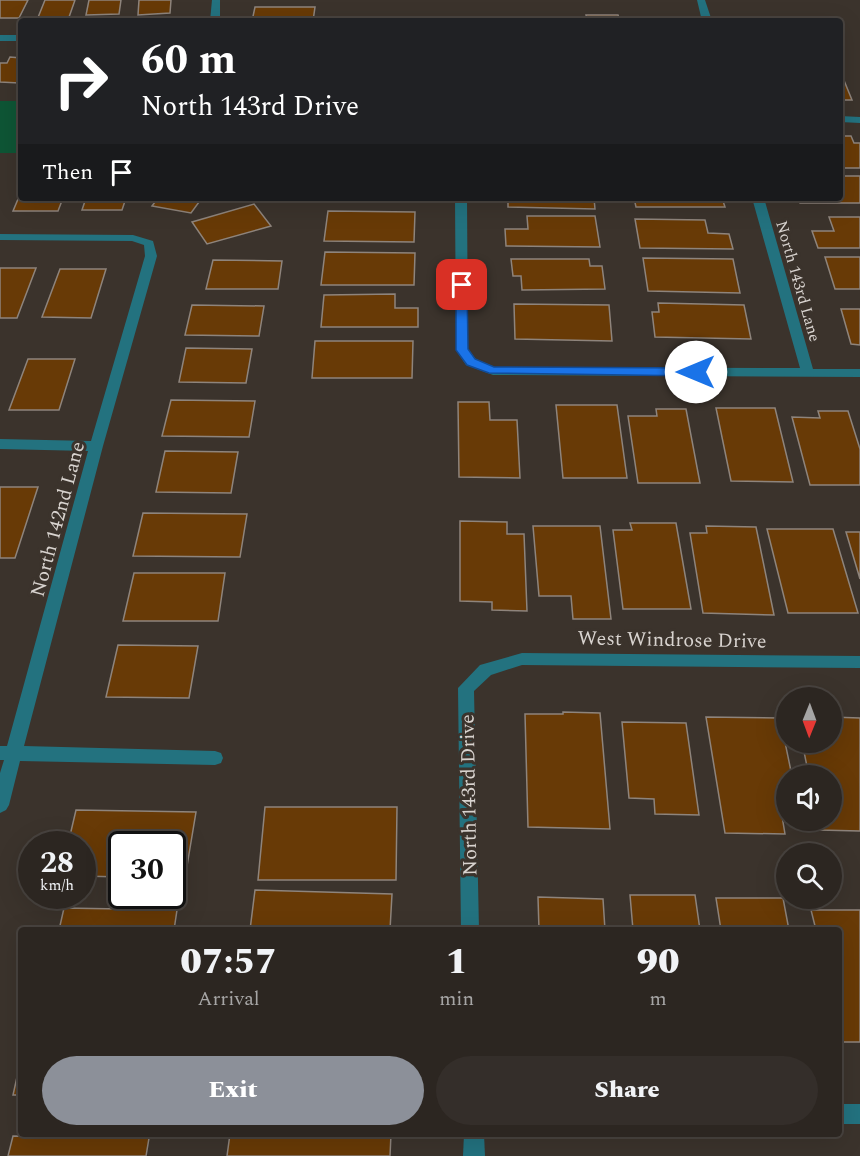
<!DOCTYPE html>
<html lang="en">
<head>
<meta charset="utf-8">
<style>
  body { margin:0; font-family:Spectral,serif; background:#342e2a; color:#f1f3f6; height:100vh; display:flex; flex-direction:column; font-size:22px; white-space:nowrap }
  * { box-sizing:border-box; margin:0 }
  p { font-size:20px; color:#a6a5a5 }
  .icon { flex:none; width:33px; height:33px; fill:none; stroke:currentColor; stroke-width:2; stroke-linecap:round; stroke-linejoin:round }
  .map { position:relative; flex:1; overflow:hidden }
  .details { position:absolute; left:18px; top:927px; width:824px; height:210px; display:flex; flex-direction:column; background:#2c2621; border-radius:6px; box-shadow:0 6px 24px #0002,0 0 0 2px #48433f }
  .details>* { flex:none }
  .top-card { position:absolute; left:18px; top:18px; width:825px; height:183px; border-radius:6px; box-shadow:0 6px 24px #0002,0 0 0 2px #48433f; background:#202124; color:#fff; overflow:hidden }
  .needle { width:39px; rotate:181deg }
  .tools { position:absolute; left:776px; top:687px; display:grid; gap:12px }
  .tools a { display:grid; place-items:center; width:66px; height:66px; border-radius:50%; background:#2c2621; box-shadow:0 6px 24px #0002,0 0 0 2px #48433f; font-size:30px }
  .speed { position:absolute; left:18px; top:831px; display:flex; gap:12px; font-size:30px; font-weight:700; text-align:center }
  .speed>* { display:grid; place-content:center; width:78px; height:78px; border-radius:50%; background:#2c2621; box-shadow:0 6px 24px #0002,0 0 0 2px #48433f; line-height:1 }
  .speed small { font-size:15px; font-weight:400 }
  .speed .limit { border:3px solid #111; border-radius:9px; background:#fff; color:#111 }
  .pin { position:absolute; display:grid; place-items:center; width:51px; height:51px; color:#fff; margin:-26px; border-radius:12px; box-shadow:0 3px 9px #0006 }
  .me { position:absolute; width:66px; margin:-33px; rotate:270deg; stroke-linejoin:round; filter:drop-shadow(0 0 4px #0008) }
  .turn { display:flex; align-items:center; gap:21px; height:126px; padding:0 24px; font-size:27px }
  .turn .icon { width:78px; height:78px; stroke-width:2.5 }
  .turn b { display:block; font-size:42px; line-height:51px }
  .then { display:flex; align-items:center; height:57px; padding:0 24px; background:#0003; gap:12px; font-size:22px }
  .eta { display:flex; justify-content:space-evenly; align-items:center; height:102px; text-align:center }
  .eta b { font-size:36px; font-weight:800; line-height:42px }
  .primary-button { display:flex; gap:12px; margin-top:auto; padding:12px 24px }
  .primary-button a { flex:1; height:69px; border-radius:36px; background:#8c9099; color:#fff; font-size:24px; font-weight:800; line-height:69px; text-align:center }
  .primary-button a+a { background:#342e2a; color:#f1f3f6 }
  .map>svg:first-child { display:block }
  .green { fill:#0e5535 }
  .building { fill:#683a06; stroke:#8e847c; stroke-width:1.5 }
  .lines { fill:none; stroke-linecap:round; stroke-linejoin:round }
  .minor { fill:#23727f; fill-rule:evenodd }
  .route { fill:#1a73e8; stroke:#114b97; stroke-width:1.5 }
  .labels { text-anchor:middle; stroke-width:6; stroke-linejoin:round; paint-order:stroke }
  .far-street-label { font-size:16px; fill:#d8d3cf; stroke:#3b332c }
  .street-label { font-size:20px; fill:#d8d3cf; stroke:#3b332c }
</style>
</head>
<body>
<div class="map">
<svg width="860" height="1156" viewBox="0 0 860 1156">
  <rect width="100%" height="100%" fill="#3b332c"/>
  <!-- green -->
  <rect class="green" x="0" y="101" width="21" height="52"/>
  <!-- building -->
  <g class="building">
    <path d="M0,0h28l-9,18h-19z"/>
    <path d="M45,0h30l-7,20h-31z"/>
    <path d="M89,0h32l-2,14 -33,1z"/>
    <path d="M139,0h32l-1,13 -32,2z"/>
    <path d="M255,7h60l-2,14h-61z"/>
    <path d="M586,15h32l2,6h-43l10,-1z"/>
    <path d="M522,17l42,1 1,3h-43z"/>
    <path d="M632,19h41v2h-40z"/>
    <path d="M10,57l11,1v21l-2,4 -19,-1v-19h7z"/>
    <path d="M840,78h3l9,22h-12z"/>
    <path d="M840,136h11l3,7h6v25h-20z"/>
    <path d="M840,176h20v27h-60l-1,-5h41z"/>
    <path d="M21,192v6h42l-5,13h-45z"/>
    <path d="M86,198h40l-4,12h-40z"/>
    <path d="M158,198h44l-11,15 -39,-7z"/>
    <path d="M508,198h86l1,11 -87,-2z"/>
    <path d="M634,198h88l3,9h-89z"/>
    <path d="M254,204l17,22 -64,18 -15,-22z"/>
    <path d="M328,211l87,1 -1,30 -90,-1z"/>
    <path d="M527,216h68l5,31 -94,-1 -1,-17h23z"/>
    <path d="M829,217h31v31h-42l-6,-17h22z"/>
    <path d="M635,219l70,1 3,13 21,1 4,15 -93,-1z"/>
    <path d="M325,252l90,1 -1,32h-93z"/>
    <path d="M825,257h35v32h-25z"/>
    <path d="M643,258l90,1 7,34 -92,-2z"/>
    <path d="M511,259h78l1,7h12l3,23 -83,1 -1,-14h-8z"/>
    <path d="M213,260l69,1 -4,28h-72z"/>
    <path d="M0,268h36l-19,50h-17z"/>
    <path d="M60,269h46l-15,49 -49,-1z"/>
    <path d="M395,294v14h23v19h-97l3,-32z"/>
    <path d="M658,303l86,2 7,34 -96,-2 -3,-25h7z"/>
    <path d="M514,304l95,1 3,36 -97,-2z"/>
    <path d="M192,305l72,1 -5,30 -74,-1z"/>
    <path d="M841,309h19v36l-9,-1z"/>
    <path d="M315,341h98l-1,37h-100z"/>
    <path d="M186,348l66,1 -6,34 -67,-1z"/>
    <path d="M28,359h47l-16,51h-50z"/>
    <path d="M171,400l84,1 -6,36 -87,-1z"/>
    <path d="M458,402h31l1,18h27l3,58 -61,-1z"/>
    <path d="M556,405h61l10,73h-64z"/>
    <path d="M716,408h59l18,74 -62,-1z"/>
    <path d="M656,409h30l14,74h-62l-10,-67h29z"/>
    <path d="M818,411h30l12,38v36h-50l-18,-68 28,1z"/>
    <path d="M165,451l73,1 -7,41 -75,-1z"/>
    <path d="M0,487h38l-23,71h-15z"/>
    <path d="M143,513l104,1 -7,43 -107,-1z"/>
    <path d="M460,521l47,1v12h17l3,77 -35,-1v-8l-32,-1z"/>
    <path d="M630,523h46l15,86h-68l-10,-79h19z"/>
    <path d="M533,526h67l11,93h-38l-2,-23h-32z"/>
    <path d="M706,526l50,1 18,88 -71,-2 -13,-80h17z"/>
    <path d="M767,529h66l25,84h-70z"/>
    <path d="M846,532h14v47z"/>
    <path d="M134,573h91l-7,48h-95z"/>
    <path d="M118,645l80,1 -9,52 -83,-1z"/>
    <path d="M563,712l37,1 10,116 -82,-2 -3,-113h38z"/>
    <path d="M706,717l74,1 12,58h-6v40h-4l3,18 -60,-1z"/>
    <path d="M831,717l29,1v113l-41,-1 -2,-10h14v-44h-22l-7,-34h29z"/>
    <path d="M622,722l64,1 13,92 -44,-1 -1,-15 -25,-1z"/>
    <path d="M265,807h132l-1,73h-138z"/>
    <path d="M76,810l120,2 -11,66 -13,-1v-33h-50v33l-40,-1v-32h-14z"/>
    <path d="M255,890l137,4 -2,36h-140z"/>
    <path d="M630,895h65l5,35h-67z"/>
    <path d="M538,897l65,2 2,31h-66z"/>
    <path d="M716,898h67l6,32h-68z"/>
    <path d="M64,908l113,2 -3,20h-115z"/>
    <path d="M811,910h49v132h-20l-2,-7v-105h-22z"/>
    <path d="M21,1059v36h-8z"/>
    <path d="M230,1134h161l-1,22h-163z"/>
    <path d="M13,1136l136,2 -3,18h-138z"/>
  </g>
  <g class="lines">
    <!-- minor -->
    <g class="minor">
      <path d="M212,0h8v21h-10z"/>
      <path d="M697,0h8l7,21h-10z"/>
      <rect x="0" y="35" width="21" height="6"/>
      <path d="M840,116l20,1v6l-20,-1z"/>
      <path d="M455,198h12l1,152 8,9 19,8 305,1 -48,-170h12l49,171h47v8l-367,-2 -27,-10 -10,-15z"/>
      <path d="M0,234l133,1 20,6 4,15 -54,190 -79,300 191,5 6,2 2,5 -2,5 -6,2 -195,-4 -11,44 -3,5 -6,3v-40l4,-13h-4v-14h7l81,-295 -88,-2v-10l91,2 54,-185 -1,-11 -12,-4 -132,-1z"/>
      <path d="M522,653l338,3v12l-338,-3 -31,10 -17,16 5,239h-18l-3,-242 22,-23z"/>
      <rect x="838" y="1104" width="22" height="20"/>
      <path d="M464,1134h20l1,22h-22z"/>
    </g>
  </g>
  <!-- route -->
  <path class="route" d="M462,281l5,4 1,64 7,10 19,8 202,1 6,4 -6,4 -207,-3 -22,-8 -11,-15v-65z"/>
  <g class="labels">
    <!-- far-street labels -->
    <g class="far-street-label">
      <text transform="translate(799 281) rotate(74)" y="6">North 143rd Lane</text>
    </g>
    <!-- street labels -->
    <g class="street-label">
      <text transform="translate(57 519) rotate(-75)" y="7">North 142nd Lane</text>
      <text transform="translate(672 639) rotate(1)" y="7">West Windrose Drive</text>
      <text transform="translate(468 795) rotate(-91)" y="7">North 143rd Drive</text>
    </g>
  </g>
</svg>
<div class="tools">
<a><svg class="needle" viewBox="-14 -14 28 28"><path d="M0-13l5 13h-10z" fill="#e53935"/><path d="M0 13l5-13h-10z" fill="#a6a5a5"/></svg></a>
<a><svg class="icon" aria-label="sound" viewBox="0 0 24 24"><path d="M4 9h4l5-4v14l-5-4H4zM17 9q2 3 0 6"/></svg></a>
<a><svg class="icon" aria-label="search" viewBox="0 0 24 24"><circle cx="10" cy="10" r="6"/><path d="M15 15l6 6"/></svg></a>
</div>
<div class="speed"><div>28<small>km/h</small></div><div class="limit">30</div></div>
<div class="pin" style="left:462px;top:285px;background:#d93025"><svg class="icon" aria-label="arrive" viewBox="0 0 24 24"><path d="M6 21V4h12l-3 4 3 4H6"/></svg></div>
<svg class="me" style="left:696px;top:372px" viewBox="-20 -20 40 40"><circle r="19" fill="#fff"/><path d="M0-13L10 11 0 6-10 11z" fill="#1a73e8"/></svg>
<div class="top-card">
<div class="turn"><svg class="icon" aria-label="right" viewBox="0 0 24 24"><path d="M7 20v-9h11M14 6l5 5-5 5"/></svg><div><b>60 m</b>North 143rd Drive</div></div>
<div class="then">Then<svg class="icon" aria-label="arrive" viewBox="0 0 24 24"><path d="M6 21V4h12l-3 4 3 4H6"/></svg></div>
</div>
<section class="details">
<div class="eta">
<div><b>07:57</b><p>Arrival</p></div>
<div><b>1</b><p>min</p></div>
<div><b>90</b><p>m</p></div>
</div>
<div class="primary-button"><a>Exit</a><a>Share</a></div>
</section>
</div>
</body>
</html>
